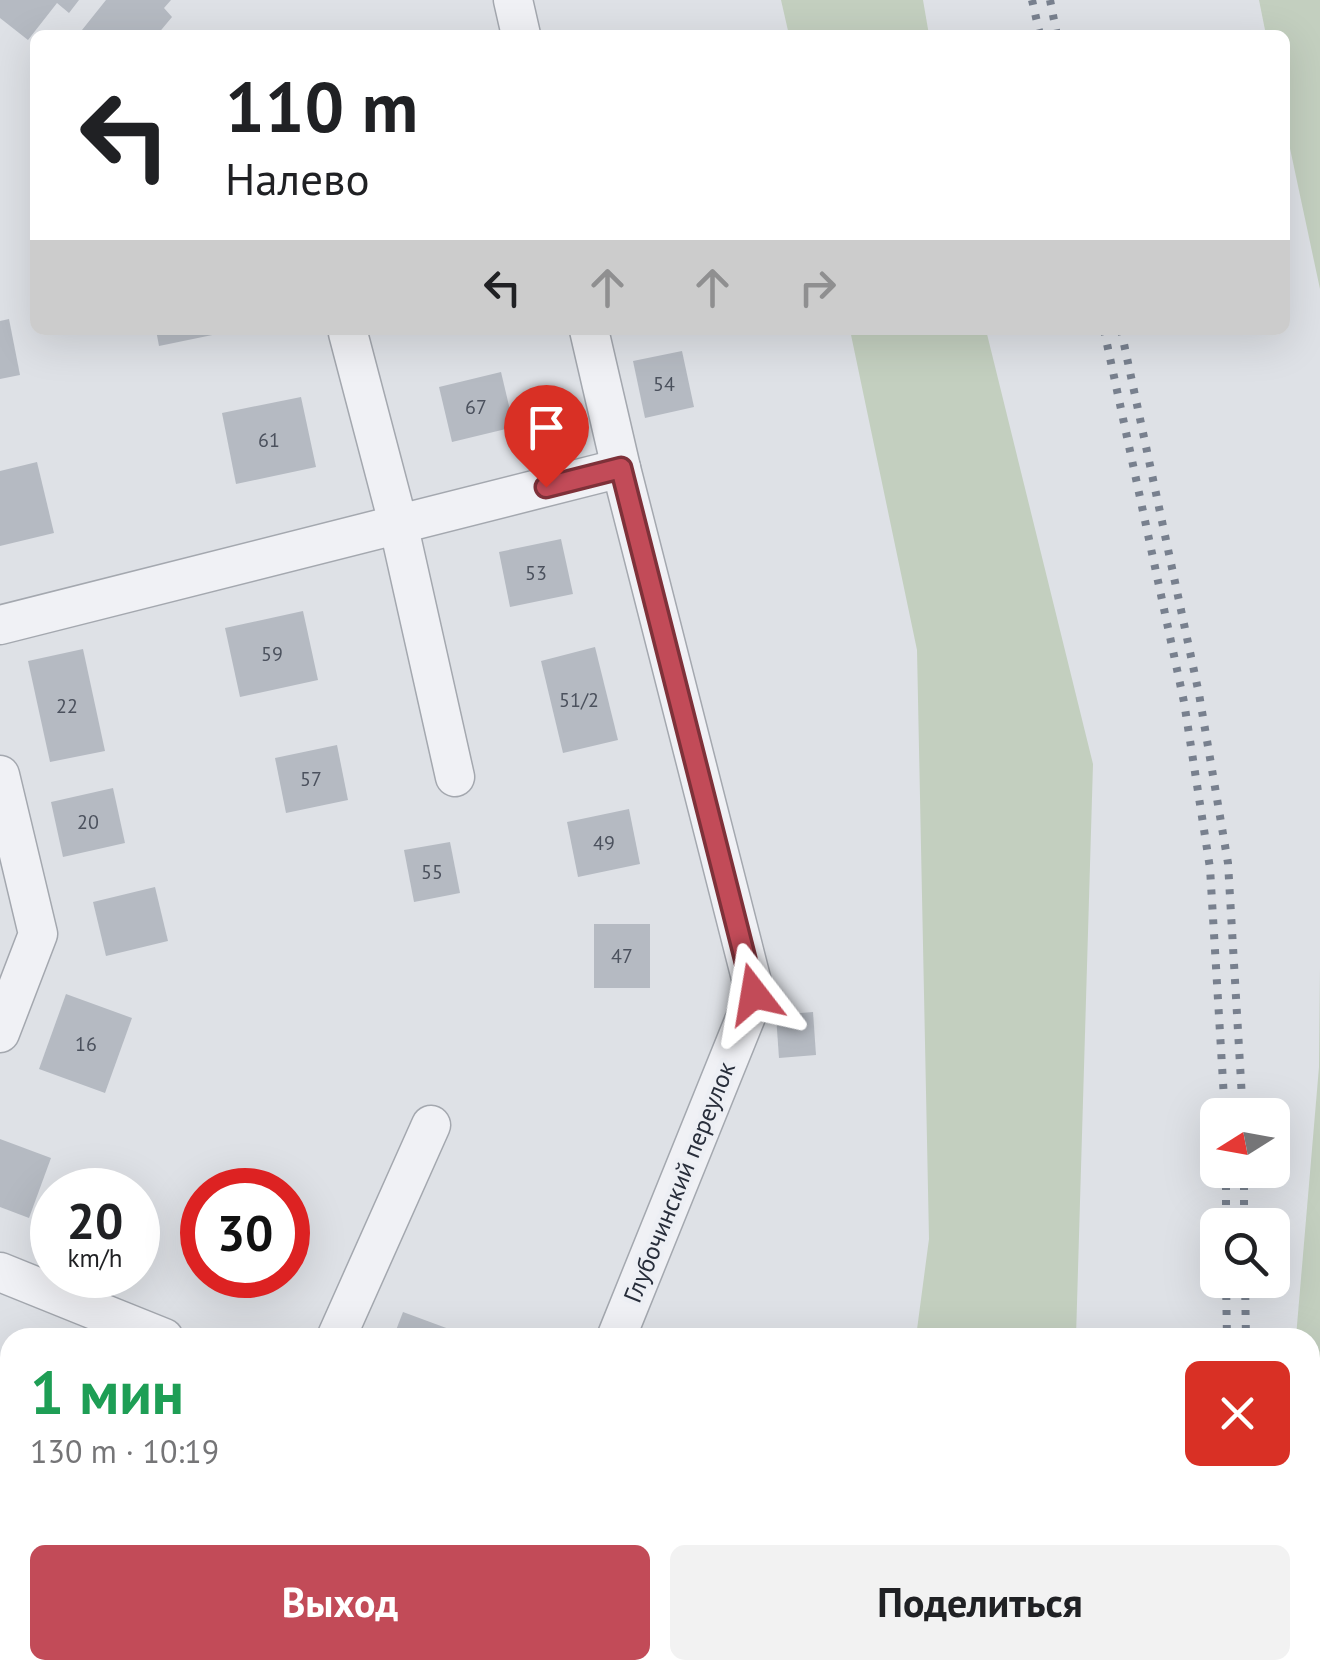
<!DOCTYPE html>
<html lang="ru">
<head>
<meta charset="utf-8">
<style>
  body { margin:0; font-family:"PT Sans",sans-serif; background:#f2f2f2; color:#202124; height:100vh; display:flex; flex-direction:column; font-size:38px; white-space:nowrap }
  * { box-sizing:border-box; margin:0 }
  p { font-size:32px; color:#757577 }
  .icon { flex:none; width:55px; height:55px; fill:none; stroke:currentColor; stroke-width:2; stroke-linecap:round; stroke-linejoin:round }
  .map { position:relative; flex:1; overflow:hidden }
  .drawer { position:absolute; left:0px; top:1328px; width:1320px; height:352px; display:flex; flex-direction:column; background:#fff; border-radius:30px 30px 0 0; box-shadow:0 10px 40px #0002 }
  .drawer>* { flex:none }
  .hud { position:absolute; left:30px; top:30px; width:1260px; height:305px; border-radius:15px; box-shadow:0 10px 40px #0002; background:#fff; color:#202124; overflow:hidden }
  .needle { width:65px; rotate:259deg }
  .controls { position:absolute; left:1200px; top:1098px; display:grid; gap:20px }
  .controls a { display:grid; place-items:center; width:90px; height:90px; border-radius:15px; background:#fff; box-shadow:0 10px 40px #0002; font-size:50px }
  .speed { position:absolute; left:30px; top:1168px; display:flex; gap:20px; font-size:50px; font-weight:700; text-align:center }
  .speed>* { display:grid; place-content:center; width:130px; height:130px; border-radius:50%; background:#fff; box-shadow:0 10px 40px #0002; line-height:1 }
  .speed small { font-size:25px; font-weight:400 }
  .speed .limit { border:15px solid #d22; background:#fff; color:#111 }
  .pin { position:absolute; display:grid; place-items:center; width:85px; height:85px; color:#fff; margin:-102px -42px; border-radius:50% 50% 50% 0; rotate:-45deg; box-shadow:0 0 10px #0007 }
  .pin .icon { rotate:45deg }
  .me { position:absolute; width:110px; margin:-55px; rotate:346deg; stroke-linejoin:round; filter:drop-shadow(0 0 8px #0008) }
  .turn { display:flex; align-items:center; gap:35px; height:210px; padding:0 30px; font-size:45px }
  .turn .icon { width:130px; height:130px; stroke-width:2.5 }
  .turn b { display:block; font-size:70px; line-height:85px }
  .lanes { display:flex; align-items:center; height:95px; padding:0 30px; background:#0003; justify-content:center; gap:50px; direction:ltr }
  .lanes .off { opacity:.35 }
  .round { display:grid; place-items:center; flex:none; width:105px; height:105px; border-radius:15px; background:#f2f2f2 }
  .overview { display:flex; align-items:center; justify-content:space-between; height:170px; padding:0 30px }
  h1 { font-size:60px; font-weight:800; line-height:75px; color:#1e9e55 }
  .action { display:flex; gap:20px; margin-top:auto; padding:20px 30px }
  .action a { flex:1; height:115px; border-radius:15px; background:#c24b58; color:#fff; font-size:40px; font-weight:800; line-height:115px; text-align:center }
  .action a+a { background:#f2f2f2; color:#202124 }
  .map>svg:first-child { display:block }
  .green { fill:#c3cfbf }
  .building { fill:#b5bac2 }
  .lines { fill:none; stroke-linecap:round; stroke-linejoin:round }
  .minor-casing { stroke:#a4a8af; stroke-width:41 }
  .minor { stroke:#f0f1f5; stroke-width:38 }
  .rail { stroke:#78808e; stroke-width:8; stroke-dasharray:5 10; stroke-linecap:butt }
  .route-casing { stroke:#7e3139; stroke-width:25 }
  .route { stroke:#c24b58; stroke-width:18 }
  .labels { text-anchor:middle; stroke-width:9; stroke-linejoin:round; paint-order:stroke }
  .number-label { font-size:20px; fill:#4b515d }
  .street-label { font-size:25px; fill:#282e3b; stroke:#edeff4 }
</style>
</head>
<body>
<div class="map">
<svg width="1320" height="1678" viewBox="0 0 1320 1678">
  <rect width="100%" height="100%" fill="#dee1e6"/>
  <!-- green -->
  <g class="green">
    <path d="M781,0h142l6,35h-140z"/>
    <path d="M1259,0h61v289l-35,-164v-90h-19z"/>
    <path d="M850,330h136l107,434 -17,573h-160l13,-98 -12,-589z"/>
    <path d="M1320,967v711h-53l1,-8h42v-332l-14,-1 23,-270z"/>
    <path d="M872,1670h177l-2,8h-176z"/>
  </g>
  <!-- building -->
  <g class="building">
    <path d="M0,0h79l-10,13 -12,-10 -29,37 -28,-22z"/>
    <path d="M106,0h65l-7,8 8,9 -15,18h-79z"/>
    <path d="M9,319l11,56 -20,4v-58z"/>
    <path d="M156,330h65l1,3 -63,13z"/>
    <path d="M682,351l12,56 -49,11 -12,-57z"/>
    <path d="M501,372l13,55 -62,15 -13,-55z"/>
    <path d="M301,397l15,70 -80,17 -14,-71z"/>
    <path d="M37,462l17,71 -54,13v-75z"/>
    <path d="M561,539l12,55 -63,13 -11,-55z"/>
    <path d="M303,611l15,69 -78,17 -15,-69z"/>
    <path d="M595,647l23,93 -55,13 -22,-92z"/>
    <path d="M83,649l22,102 -55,11 -22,-101z"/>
    <path d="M337,745l11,55 -62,13 -11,-55z"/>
    <path d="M113,788l12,55 -62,14 -12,-55z"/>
    <path d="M629,809l11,55 -62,13 -11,-55z"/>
    <path d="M450,842l10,51 -46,9 -10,-52z"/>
    <path d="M155,887l13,54 -62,15 -13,-54z"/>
    <rect x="594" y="924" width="56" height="64"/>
    <path d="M66,994l66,24 -27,75 -66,-24z"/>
    <path d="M813,1012l3,43 -37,3 -3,-43z"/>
    <path d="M0,1139l51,19 -22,60 -29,-11z"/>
    <path d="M403,1312l46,17 -3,9h-53z"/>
    <path d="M0,1511l10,2 -8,39h-2z"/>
  </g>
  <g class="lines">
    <defs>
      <g id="minor">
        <path d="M513,0l8,35"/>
        <path d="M589,330l32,138 134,526 -139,344"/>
        <path d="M348,333l50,190 57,254"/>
        <path d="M0,625l621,-157"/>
        <path d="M0,775l38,159 -38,99"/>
        <path d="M0,1272l164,66"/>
        <path d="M336,1338l95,-213"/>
        <path d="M479,1678l3,-8"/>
      </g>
    </defs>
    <!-- minor casing -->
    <use href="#minor" class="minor-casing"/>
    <!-- minor -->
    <use href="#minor" class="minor"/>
    <!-- rail -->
    <g class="rail">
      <path d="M1032,0l8,35"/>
      <path d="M1050,0l7,35"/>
      <path d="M1104,330l80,372 26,166 15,247"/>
      <path d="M1121,330l78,364 29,169 15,252"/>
      <path d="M1226,1170v55"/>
      <path d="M1244,1170v55"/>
      <path d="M1226,1280l1,58"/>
      <path d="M1245,1280l1,58"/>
      <path d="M1184,1678l2,-8"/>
      <path d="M1206,1678l2,-8"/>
    </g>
  </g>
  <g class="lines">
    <defs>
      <path id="route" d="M546,487l75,-19 133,526"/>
    </defs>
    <!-- route casing -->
    <use href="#route" class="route-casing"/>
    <!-- route -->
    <use href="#route" class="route"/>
  </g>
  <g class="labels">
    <!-- number labels -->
    <g class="number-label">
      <text x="664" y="391">54</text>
      <text x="476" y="414">67</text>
      <text x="269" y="447">61</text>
      <text x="536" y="580">53</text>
      <text x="272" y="661">59</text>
      <text x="579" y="707">51/2</text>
      <text x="67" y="713">22</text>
      <text x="311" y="786">57</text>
      <text x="88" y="829">20</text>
      <text x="604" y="850">49</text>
      <text x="432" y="879">55</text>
      <text x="622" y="963">47</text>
      <text x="86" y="1051">16</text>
    </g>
    <!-- street labels -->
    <g class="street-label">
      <text transform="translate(679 1182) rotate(-68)" y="9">Глубочинский переулок</text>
    </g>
  </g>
</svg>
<div class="controls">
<a><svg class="needle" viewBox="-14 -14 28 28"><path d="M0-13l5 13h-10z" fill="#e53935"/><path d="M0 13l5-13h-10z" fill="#757577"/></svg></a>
<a><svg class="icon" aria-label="search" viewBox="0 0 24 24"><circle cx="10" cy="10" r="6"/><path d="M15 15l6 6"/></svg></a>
</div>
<div class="speed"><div>20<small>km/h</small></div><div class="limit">30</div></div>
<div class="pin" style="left:546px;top:487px;background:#d93025"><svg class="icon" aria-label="arrive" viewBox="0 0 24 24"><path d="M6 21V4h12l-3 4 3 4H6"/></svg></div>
<svg class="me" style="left:754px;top:994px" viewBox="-20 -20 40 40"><path d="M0-17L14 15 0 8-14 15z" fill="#c24b58" stroke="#fff" stroke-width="4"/></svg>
<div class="hud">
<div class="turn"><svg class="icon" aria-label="left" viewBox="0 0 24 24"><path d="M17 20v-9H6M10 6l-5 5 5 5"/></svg><div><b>110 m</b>Налево</div></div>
<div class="lanes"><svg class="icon" aria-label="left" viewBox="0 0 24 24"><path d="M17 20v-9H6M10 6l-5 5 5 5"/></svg><svg class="icon off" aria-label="ahead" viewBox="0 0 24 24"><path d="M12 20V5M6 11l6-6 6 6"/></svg><svg class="icon off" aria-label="ahead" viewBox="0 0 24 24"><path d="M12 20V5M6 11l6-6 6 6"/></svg><svg class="icon off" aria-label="right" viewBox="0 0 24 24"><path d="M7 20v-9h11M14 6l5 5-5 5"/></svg></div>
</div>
<section class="drawer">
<div class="overview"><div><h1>1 мин</h1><p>130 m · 10:19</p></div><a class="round" style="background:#d93025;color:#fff"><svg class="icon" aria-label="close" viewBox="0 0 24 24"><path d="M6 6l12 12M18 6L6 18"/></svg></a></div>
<div class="action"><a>Выход</a><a>Поделиться</a></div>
</section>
</div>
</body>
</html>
